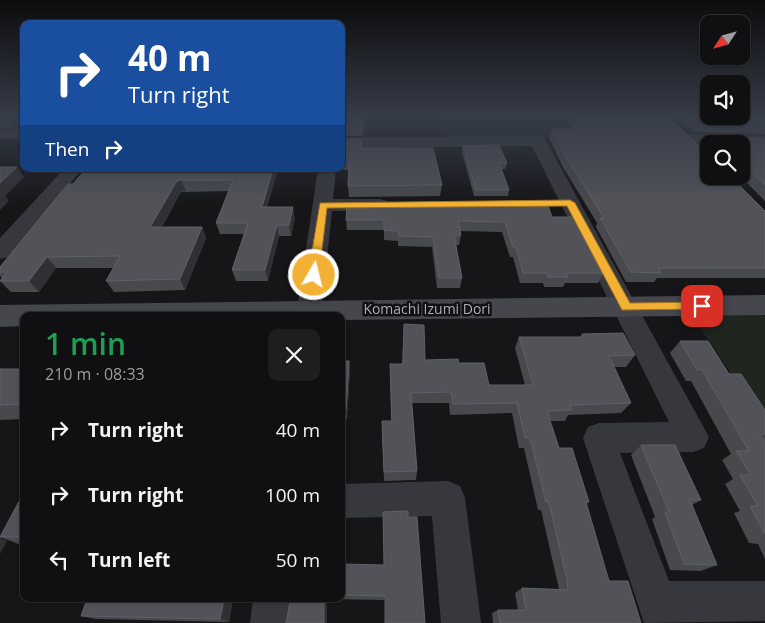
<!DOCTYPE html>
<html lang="en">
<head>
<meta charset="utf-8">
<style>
  body { margin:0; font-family:"Open Sans",sans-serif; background:#1e1e20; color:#f1f3f6; height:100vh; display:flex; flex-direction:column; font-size:19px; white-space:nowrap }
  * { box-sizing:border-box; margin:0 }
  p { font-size:16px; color:#9c9d9f }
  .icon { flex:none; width:28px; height:28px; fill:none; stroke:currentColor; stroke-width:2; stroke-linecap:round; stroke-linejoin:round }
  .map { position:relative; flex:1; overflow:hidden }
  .sheet { position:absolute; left:20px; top:312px; width:325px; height:290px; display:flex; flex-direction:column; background:#101012; border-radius:10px; box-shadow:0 1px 4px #0004,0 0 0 1px #303032 }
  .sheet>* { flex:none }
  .guide { position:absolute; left:20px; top:20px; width:325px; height:152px; border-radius:10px; box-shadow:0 1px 4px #0004,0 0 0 1px #303032; background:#1a4fa0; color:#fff; overflow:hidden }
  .needle { width:32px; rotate:234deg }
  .controls { position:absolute; left:700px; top:15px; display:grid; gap:10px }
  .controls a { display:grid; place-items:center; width:50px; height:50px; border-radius:10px; background:#101012; box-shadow:0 1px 4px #0004,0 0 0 1px #303032; font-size:25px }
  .pin { position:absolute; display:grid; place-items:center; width:42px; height:42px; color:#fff; margin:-21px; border-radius:10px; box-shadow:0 2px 8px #0006 }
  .me { position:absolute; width:55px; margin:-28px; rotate:8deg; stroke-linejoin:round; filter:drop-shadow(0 0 4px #0008) }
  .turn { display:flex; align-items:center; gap:18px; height:105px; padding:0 25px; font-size:22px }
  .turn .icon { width:65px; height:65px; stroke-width:2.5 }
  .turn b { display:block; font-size:35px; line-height:42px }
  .then { display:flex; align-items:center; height:48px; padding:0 25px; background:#0003; gap:10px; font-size:19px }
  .round { display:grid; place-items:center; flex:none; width:52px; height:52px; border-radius:10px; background:#1e1e20 }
  .summary { display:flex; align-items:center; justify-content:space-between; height:85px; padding:0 25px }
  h1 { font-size:30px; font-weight:600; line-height:38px; color:#1e9e55 }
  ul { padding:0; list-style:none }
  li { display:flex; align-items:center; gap:15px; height:65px; padding:0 25px }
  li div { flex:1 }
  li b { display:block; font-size:19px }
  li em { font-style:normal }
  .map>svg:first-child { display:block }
  .green { fill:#1e261f }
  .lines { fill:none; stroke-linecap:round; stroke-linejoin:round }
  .street { fill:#37383d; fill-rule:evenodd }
  .secondary { fill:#45474d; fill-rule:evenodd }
  .wall { fill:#47494d }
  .shaded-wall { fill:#2f3033 }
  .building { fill:#525359; stroke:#5f6168 }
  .route { fill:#f2b134; stroke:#9d7322 }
  .labels { text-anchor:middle; stroke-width:5; stroke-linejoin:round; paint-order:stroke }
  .street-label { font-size:14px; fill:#a8adb8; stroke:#111113 }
</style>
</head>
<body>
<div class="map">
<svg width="765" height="623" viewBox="0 0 765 623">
  <rect width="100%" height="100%" fill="#161618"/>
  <!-- green -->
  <g class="green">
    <path d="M442,117h120l14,20 -129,1z"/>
    <path d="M685,306h71l9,11v106z"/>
  </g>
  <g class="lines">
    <!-- street -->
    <g class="street">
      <rect x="0" y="129" width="24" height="10"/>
      <path d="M688,134l77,2v10l-83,-4 -2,-3 2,-3z"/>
      <path d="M538,136l6,2 2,3 163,296 -5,11 -11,4 -73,1 49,128h96v40l-121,2 -61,-185 5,-11 11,-4 70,-1 -137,-276 -191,2v-10z"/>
      <path d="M64,169h18l-74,88 -8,2v-21z"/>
      <path d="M318,169h18l-3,30h47l7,2 3,4 -3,4 -7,2h-48l-11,105h-25z"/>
      <path d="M448,481l12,5 5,12 16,125h-40l-9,-107 -91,2v-34z"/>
      <path d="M253,599h40l-3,24h-40z"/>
    </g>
    <!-- secondary -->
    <path class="secondary" d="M765,295v20l-424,5v-4h-317v10l-24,1v-22z"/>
  </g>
  <!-- wall -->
  <g class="wall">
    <path d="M0,116h24v6h-6l-6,5 -12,1z"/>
    <path d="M348,116h16l-1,20h-17v-6z"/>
    <path d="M566,116h102l97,95v67h-108l-3,4h-28l-30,-55 1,-4 -34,-56 -14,-29 3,-9h21z"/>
    <path d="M676,116h89v18l-71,-2z"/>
    <path d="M714,137l51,2v62l-25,-25h1v-32h-32z"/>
    <path d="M463,146l44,17 -2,6h-4l8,21 -1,6h-34l-12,-44z"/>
    <path d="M362,148l80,37 -2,11 -91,1 -1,-11 1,-16h-6v-10z"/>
    <path d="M278,169l-11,38 28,11 -4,18h-12l-11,45h-32l-4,-11 12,-36h-24l-4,-11 13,-32 -48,1 -19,35h40l4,11 -21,52 -71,2 -8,-11 8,-13h-58l-17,24h-28l-11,-11 2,-3 -2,-2v-9l73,-83z"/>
    <path d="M552,217l52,56 -6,10h-33l-2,4h-19l-1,-4h-23l-7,-26h-3l-8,-25 -42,-1 1,4 -2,10h-3l6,33 -2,10h-23l-5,-41 -34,-1v-5l-14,-1v-10h-37l-1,-10z"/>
    <path d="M404,324l21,36 34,3 30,22h36l-10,-37 4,-11h61l2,-3 53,21 -9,12h-12l17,36 -10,10 -53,2 -3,6h-15l9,27 30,54 -3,2 23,77 32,42h-148l-1,-10 6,-3h20l-3,-17 7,-5 37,1 -18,-79h-3l-14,-62h-5l-7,-35 -62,2 -1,-12h-37l5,68 -1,9 -32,1 -2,-50 9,-10 -1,-57h12z"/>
    <path d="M680,341l49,33 36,36v149l-7,-15 -9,-1 -15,-30 6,-2 -15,-27 8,-5 -11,-19 9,-6 -40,-73h-5l-16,-28z"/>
    <path d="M341,361h8l1,9 -3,49h-6z"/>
    <path d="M0,369h24v50l-24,1z"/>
    <path d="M641,445l60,55 -9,5 25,60 -16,6 -31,-1 -18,-51 3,-2 -24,-62z"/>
    <path d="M408,517l-24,83 -55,-1h12v-71l3,6 -2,30 42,1z"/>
    <path d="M0,537h24v9z"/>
    <path d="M233,599l-4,23 -133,-3 -15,-3z"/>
  </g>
  <!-- shaded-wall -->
  <g class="shaded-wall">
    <path d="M8,116h7l3,6 -6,5 -6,-9z"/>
    <path d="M17,167l7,10 -19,19 4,5 -9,9v-27z"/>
    <path d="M273,169h5l-14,49 -2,-11z"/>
    <path d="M181,180l5,11 -5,1 -25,47 -6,-12 27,-46z"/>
    <path d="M293,207l2,11 -4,18 -2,-11z"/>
    <path d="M277,225l2,11 -11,45 -3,-11z"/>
    <path d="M202,227l4,11 -21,52 -5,-11z"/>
    <path d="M47,257l9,11 -17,24 -10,-11z"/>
    <path d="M349,361l1,9 -3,49 -1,-9z"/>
    <path d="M343,528l1,6 -2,35 -1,-24z"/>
    <path d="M0,538l7,3 -7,13z"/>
    <path d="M224,599h9l-4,23 -9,-3z"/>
    <rect x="324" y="599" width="3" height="24"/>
  </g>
  <!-- building -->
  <g class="building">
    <path d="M0,116h8l-2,2 -6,1z"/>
    <path d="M348,116h16l-1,14h-17z"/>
    <path d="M573,116h95l41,40v20h21l35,35v57h-107l3,5 -30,-1 -31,-54h4l-38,-61 -14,-28h28z"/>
    <path d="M691,116h74v9l-66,-2z"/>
    <path d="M714,137l51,2v46l-20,-19 -4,-1v-21h-25v-5z"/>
    <path d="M345,139h17l-1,9h72l9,37 -94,1 1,-26h-6z"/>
    <path d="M499,145l8,18h-8l10,27h-33l-13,-44z"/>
    <path d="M0,167h17l-17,16z"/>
    <path d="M86,169h187l-11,38h31l-4,18h-12l-12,45h-33l16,-47h-32l17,-43h-52l-4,1 -27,46h52l-22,52 -74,2 14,-25 -73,1 -18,24h-29l7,-9h-7v-5l68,-83h5z"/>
    <path d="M347,203h200l5,14h23l29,56h-38l2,4h-20l-1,-4h-24l-7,-26h-3l-8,-25 -47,-1 3,14h-7l8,43h-23l-6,-41 -34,-1 -1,-5 -14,-1v-10h-38z"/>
    <path d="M404,324l20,1 1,35 33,-1 1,4h25l5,22h44l-14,-48h64l-1,-3 41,-1 12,22 -26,1 22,47 -61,2 2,5 -25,1 12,37h13l17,54h-3l23,79h19l13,42h-141l-2,-13h28l-4,-22 46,2 -1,-10 -18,-78h-3l-16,-64h-5l-8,-35 -64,1 -2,-12 -40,1 6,78 -33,1 -2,-51h10l-2,-57h13z"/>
    <path d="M680,341h28l21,33h12l24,36v24h-6l6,8v92l-15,-28h8l-18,-31h11l-15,-24h13l-47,-81h-5z"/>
    <path d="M341,361h8l-3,49h-5z"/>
    <path d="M0,369h24v35l-24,1z"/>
    <path d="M641,445h34l26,55h-11l27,65 -33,-1 -19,-52h4z"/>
    <path d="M24,492v45h-24z"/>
    <path d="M408,511v6h9l8,106h-40v-27l-44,-1v-31l43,1 -1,-53z"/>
    <path d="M341,528h2l-2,17z"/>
    <path d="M87,599h137l-4,20 -139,-3z"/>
    <path d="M292,599h32v24h-38l4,-21h2z"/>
  </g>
  <!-- sky -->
  <linearGradient id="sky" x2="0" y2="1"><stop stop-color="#0c0c0d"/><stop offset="0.57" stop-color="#363c48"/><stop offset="1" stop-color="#363c48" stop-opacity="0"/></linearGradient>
  <rect width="765" height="204" fill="url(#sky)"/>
  <!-- route -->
  <path class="route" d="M570,200l5,3 55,100 72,-1 6,4 -2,3 -84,1 -55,-104 -240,2 -8,67 -5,4 -6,-4 12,-72z"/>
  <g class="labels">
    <!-- street labels -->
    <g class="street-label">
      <text x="427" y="314">Komachi Izumi Dori</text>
    </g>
  </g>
</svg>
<div class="controls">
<a><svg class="needle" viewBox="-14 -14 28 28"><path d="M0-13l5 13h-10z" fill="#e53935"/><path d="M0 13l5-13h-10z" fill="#9c9d9f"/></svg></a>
<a><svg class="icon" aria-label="sound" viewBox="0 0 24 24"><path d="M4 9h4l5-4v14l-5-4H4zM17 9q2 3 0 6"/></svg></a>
<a><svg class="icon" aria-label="search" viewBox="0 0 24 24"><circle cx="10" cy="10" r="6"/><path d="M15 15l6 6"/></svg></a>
</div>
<div class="pin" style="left:702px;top:306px;background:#d93025"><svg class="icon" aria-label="arrive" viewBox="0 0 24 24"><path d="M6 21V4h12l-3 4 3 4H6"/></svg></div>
<svg class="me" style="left:314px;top:275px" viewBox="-20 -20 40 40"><circle r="17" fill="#f2b134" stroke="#fff" stroke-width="3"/><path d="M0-11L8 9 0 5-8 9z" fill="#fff"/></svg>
<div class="guide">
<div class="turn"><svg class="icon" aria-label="right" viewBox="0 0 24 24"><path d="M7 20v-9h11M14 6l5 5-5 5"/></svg><div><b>40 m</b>Turn right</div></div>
<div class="then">Then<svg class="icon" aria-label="right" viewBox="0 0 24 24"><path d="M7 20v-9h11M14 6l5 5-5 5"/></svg></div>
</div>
<section class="sheet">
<div class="summary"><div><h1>1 min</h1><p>210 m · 08:33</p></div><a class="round"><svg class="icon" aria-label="close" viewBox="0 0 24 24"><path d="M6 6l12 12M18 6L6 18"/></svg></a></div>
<ul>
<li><svg class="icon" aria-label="right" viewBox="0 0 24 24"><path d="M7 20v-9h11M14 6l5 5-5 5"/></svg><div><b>Turn right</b></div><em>40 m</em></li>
<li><svg class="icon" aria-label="right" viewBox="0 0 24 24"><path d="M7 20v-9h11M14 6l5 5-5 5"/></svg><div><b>Turn right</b></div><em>100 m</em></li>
<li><svg class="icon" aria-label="left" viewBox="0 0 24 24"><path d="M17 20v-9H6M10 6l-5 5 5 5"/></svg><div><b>Turn left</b></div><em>50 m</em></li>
</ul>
</section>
</div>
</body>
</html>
